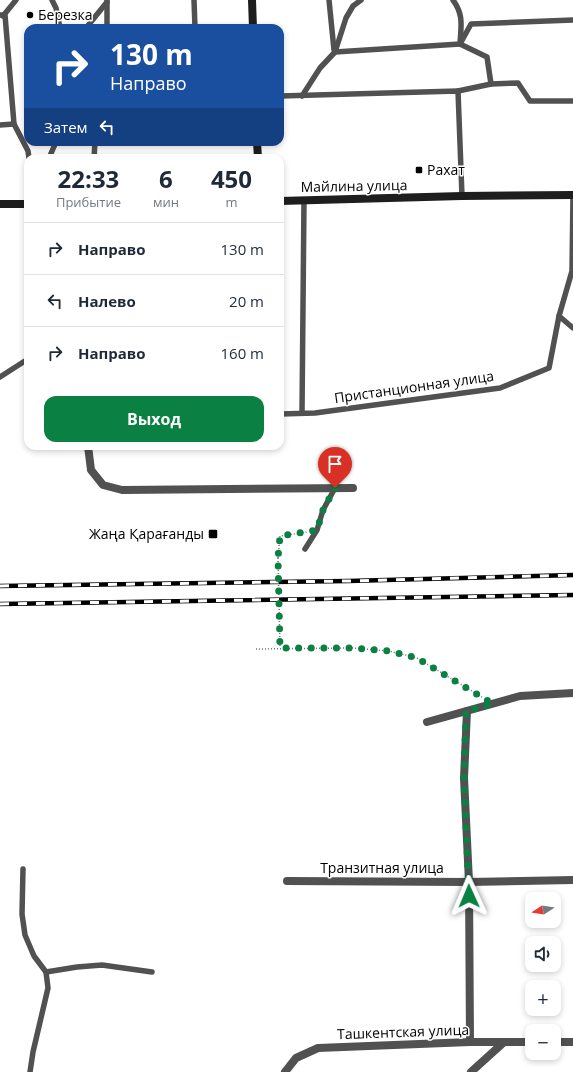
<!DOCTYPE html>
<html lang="ru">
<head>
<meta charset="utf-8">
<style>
  body { margin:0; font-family:"Open Sans",sans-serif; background:#f6f6f7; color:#1f2937; height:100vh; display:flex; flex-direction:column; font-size:15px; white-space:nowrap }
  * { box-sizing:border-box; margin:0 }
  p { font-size:13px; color:#747a83 }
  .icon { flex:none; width:22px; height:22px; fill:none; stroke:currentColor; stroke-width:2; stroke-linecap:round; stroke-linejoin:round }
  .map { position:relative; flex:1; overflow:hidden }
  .drawer { position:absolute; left:24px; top:154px; width:260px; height:296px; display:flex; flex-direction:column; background:#fff; border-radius:12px; box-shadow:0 2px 6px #0003 }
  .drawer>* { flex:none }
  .top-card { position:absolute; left:24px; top:24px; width:260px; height:122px; border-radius:12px; box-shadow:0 2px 6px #0003; background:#1a4fa0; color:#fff; overflow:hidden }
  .needle { width:26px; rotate:258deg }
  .buttons { position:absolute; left:525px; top:892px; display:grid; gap:8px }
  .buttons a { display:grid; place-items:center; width:36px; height:36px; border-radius:8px; background:#fff; box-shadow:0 2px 6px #0003; font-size:20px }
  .pin { position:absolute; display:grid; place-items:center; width:34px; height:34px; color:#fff; margin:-41px -17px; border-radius:50% 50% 50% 0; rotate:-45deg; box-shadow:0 0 4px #0007 }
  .pin .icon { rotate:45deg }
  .me { position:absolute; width:44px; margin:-22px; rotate:359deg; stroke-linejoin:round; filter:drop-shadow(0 0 3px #0008) }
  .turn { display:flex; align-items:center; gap:14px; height:84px; padding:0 20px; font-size:18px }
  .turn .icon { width:52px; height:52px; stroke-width:2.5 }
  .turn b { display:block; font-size:28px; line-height:34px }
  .then { display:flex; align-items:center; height:38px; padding:0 20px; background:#0003; gap:8px; font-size:15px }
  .eta { display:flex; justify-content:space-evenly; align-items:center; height:68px; text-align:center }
  .eta b { font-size:24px; font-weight:700; line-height:28px }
  .primary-button { display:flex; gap:8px; margin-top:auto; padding:8px 20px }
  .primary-button a { flex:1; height:46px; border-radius:12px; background:#0b8043; color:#fff; font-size:16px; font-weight:700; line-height:46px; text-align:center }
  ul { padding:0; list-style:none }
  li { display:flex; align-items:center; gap:12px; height:52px; padding:0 20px; border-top:1px solid #e0e1e3 }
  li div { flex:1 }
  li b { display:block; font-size:15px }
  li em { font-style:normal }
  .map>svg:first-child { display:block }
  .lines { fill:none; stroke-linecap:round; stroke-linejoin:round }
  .path { stroke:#737373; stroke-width:1.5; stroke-dasharray:1 2; stroke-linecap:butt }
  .lane { stroke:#515151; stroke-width:5.5 }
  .street { stroke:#515151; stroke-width:8 }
  .secondary { stroke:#1e1e1e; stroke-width:8 }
  .rail-casing { stroke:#000; stroke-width:4.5 }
  .rail { stroke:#fff; stroke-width:3; stroke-dasharray:9; stroke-linecap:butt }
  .path-bridge { stroke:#737373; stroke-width:1.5; stroke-dasharray:1 2; stroke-linecap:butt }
  .route { stroke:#0b8043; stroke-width:7; stroke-dasharray:0 12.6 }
  .poi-dot { fill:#000; stroke:#fff; stroke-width:1.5 }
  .labels { text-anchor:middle; stroke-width:3; stroke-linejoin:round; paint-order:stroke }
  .poi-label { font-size:14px; fill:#000; stroke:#fff; text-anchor:start }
  .street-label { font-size:14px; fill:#000; stroke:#fff }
</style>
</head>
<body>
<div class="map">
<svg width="573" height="1072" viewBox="0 0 573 1072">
  <rect width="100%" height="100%" fill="#fff"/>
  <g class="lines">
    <!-- path -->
    <g class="path">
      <path d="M278,558l2,-22 28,-4"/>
      <path d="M256,649l96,-1 37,3 28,7 65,39"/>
    </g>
    <!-- lane -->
    <g class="lane">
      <path d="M52,0l4,8 4,20"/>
      <path d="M194,0l1,28"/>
      <path d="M329,0l5,50"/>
      <path d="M453,0c11,15 8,26 7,44l27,13 4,27"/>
      <path d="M107,2v26"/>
      <path d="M0,15h5l9,109 14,27 1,7"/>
      <path d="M3,16l13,-16"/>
      <path d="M86,28l21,-26v-2"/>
      <path d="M335,52l11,-34 7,-12 8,-6"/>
      <path d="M458,91l33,-7 27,-1 12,18h43"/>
      <path d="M280,96l178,-5 4,105"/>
      <path d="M302,96l18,-28 15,-16 125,-8 11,-20 102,-4"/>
      <path d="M0,125l14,-1"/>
      <path d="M49,158l7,-16"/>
      <path d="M94,158l1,-16"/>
      <path d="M559,316l14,12"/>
      <path d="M0,377l28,-18"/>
      <path d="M302,413l2,-213"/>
      <path d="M280,414l35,-1 185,-25 49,-20 10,-52 13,-45 1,-76"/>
      <path d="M305,549l12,-19 6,-20 12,-22"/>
      <path d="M23,869l-1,45 3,21 9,21 12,16 2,16 -15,64 -3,20"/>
      <path d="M46,972l31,-5 25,-2 50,7"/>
    </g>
    <!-- street -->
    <g class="street">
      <path d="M88,446l3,24 12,15 19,5 231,-2"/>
      <path d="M467,711l-3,67 5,104 1,160"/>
      <path d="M427,722l93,-26 53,-3"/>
      <path d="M287,881l182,1 104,-2"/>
      <path d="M554,1042h19"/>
      <path d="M285,1072l11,-14 22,-10 152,-6h62"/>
      <path d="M471,1072l32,-29"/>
    </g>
    <!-- secondary -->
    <g class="secondary">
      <path d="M252,0l1,28"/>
      <path d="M257,142l1,16"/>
      <path d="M280,201l182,-5 111,-1"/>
      <path d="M0,204h28"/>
    </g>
    <defs>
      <g id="rail">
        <path d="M0,586l348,-5 225,-6"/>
        <path d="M0,604l573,-9"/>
      </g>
    </defs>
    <!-- rail casing -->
    <use href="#rail" class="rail-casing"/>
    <!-- rail -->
    <use href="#rail" class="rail"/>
    <!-- path-bridge -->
    <path class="path-bridge" d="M278,558l2,90"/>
  </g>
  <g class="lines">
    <!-- route -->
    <path class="route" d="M335,488l-12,22 -6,20 -37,6 -2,22 2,90h72l37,3 28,7 76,46 -27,7 -2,67 5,118"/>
  </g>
  <!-- markers -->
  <g class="poi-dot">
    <circle cx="30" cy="15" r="4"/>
    <rect x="415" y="166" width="8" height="8" rx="2"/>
    <rect x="208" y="529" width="10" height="10" rx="2"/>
  </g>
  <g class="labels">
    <!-- poi labels -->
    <g class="poi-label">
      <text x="38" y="20">Березка</text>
      <text x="427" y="175">Рахат</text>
      <text x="204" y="539" text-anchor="end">Жаңа Қарағанды</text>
    </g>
    <!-- street labels -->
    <g class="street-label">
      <text transform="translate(354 186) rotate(-1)" y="5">Майлина улица</text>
      <text transform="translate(414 387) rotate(-8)" y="5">Пристанционная улица</text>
      <text x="382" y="873">Транзитная улица</text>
      <text transform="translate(403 1032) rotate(-2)" y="5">Ташкентская улица</text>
    </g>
  </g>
</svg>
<div class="buttons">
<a><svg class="needle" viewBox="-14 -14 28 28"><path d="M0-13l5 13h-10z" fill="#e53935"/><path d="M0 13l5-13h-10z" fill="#747a83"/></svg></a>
<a><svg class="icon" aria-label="sound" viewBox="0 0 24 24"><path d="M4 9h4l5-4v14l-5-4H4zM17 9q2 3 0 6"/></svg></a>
<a>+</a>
<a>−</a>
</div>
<div class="pin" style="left:335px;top:488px;background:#d93025"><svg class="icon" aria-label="arrive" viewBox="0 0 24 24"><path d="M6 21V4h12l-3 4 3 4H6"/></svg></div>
<svg class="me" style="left:469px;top:896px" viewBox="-20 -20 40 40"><path d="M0-17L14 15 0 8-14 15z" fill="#0b8043" stroke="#fff" stroke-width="4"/></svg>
<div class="top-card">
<div class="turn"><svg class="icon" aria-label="right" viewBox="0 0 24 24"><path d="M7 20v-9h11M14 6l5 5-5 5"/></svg><div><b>130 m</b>Направо</div></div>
<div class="then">Затем<svg class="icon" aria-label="left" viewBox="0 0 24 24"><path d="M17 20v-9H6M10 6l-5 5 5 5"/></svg></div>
</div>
<section class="drawer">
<div class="eta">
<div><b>22:33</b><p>Прибытие</p></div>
<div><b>6</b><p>мин</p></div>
<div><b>450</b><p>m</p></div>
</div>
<ul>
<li><svg class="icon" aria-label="right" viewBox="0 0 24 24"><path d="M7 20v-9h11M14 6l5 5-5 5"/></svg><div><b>Направо</b></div><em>130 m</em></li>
<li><svg class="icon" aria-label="left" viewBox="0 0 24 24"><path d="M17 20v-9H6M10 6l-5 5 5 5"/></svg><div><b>Налево</b></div><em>20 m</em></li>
<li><svg class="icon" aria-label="right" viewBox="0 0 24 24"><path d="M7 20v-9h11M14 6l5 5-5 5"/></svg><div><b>Направо</b></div><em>160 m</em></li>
</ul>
<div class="primary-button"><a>Выход</a></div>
</section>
</div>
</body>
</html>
